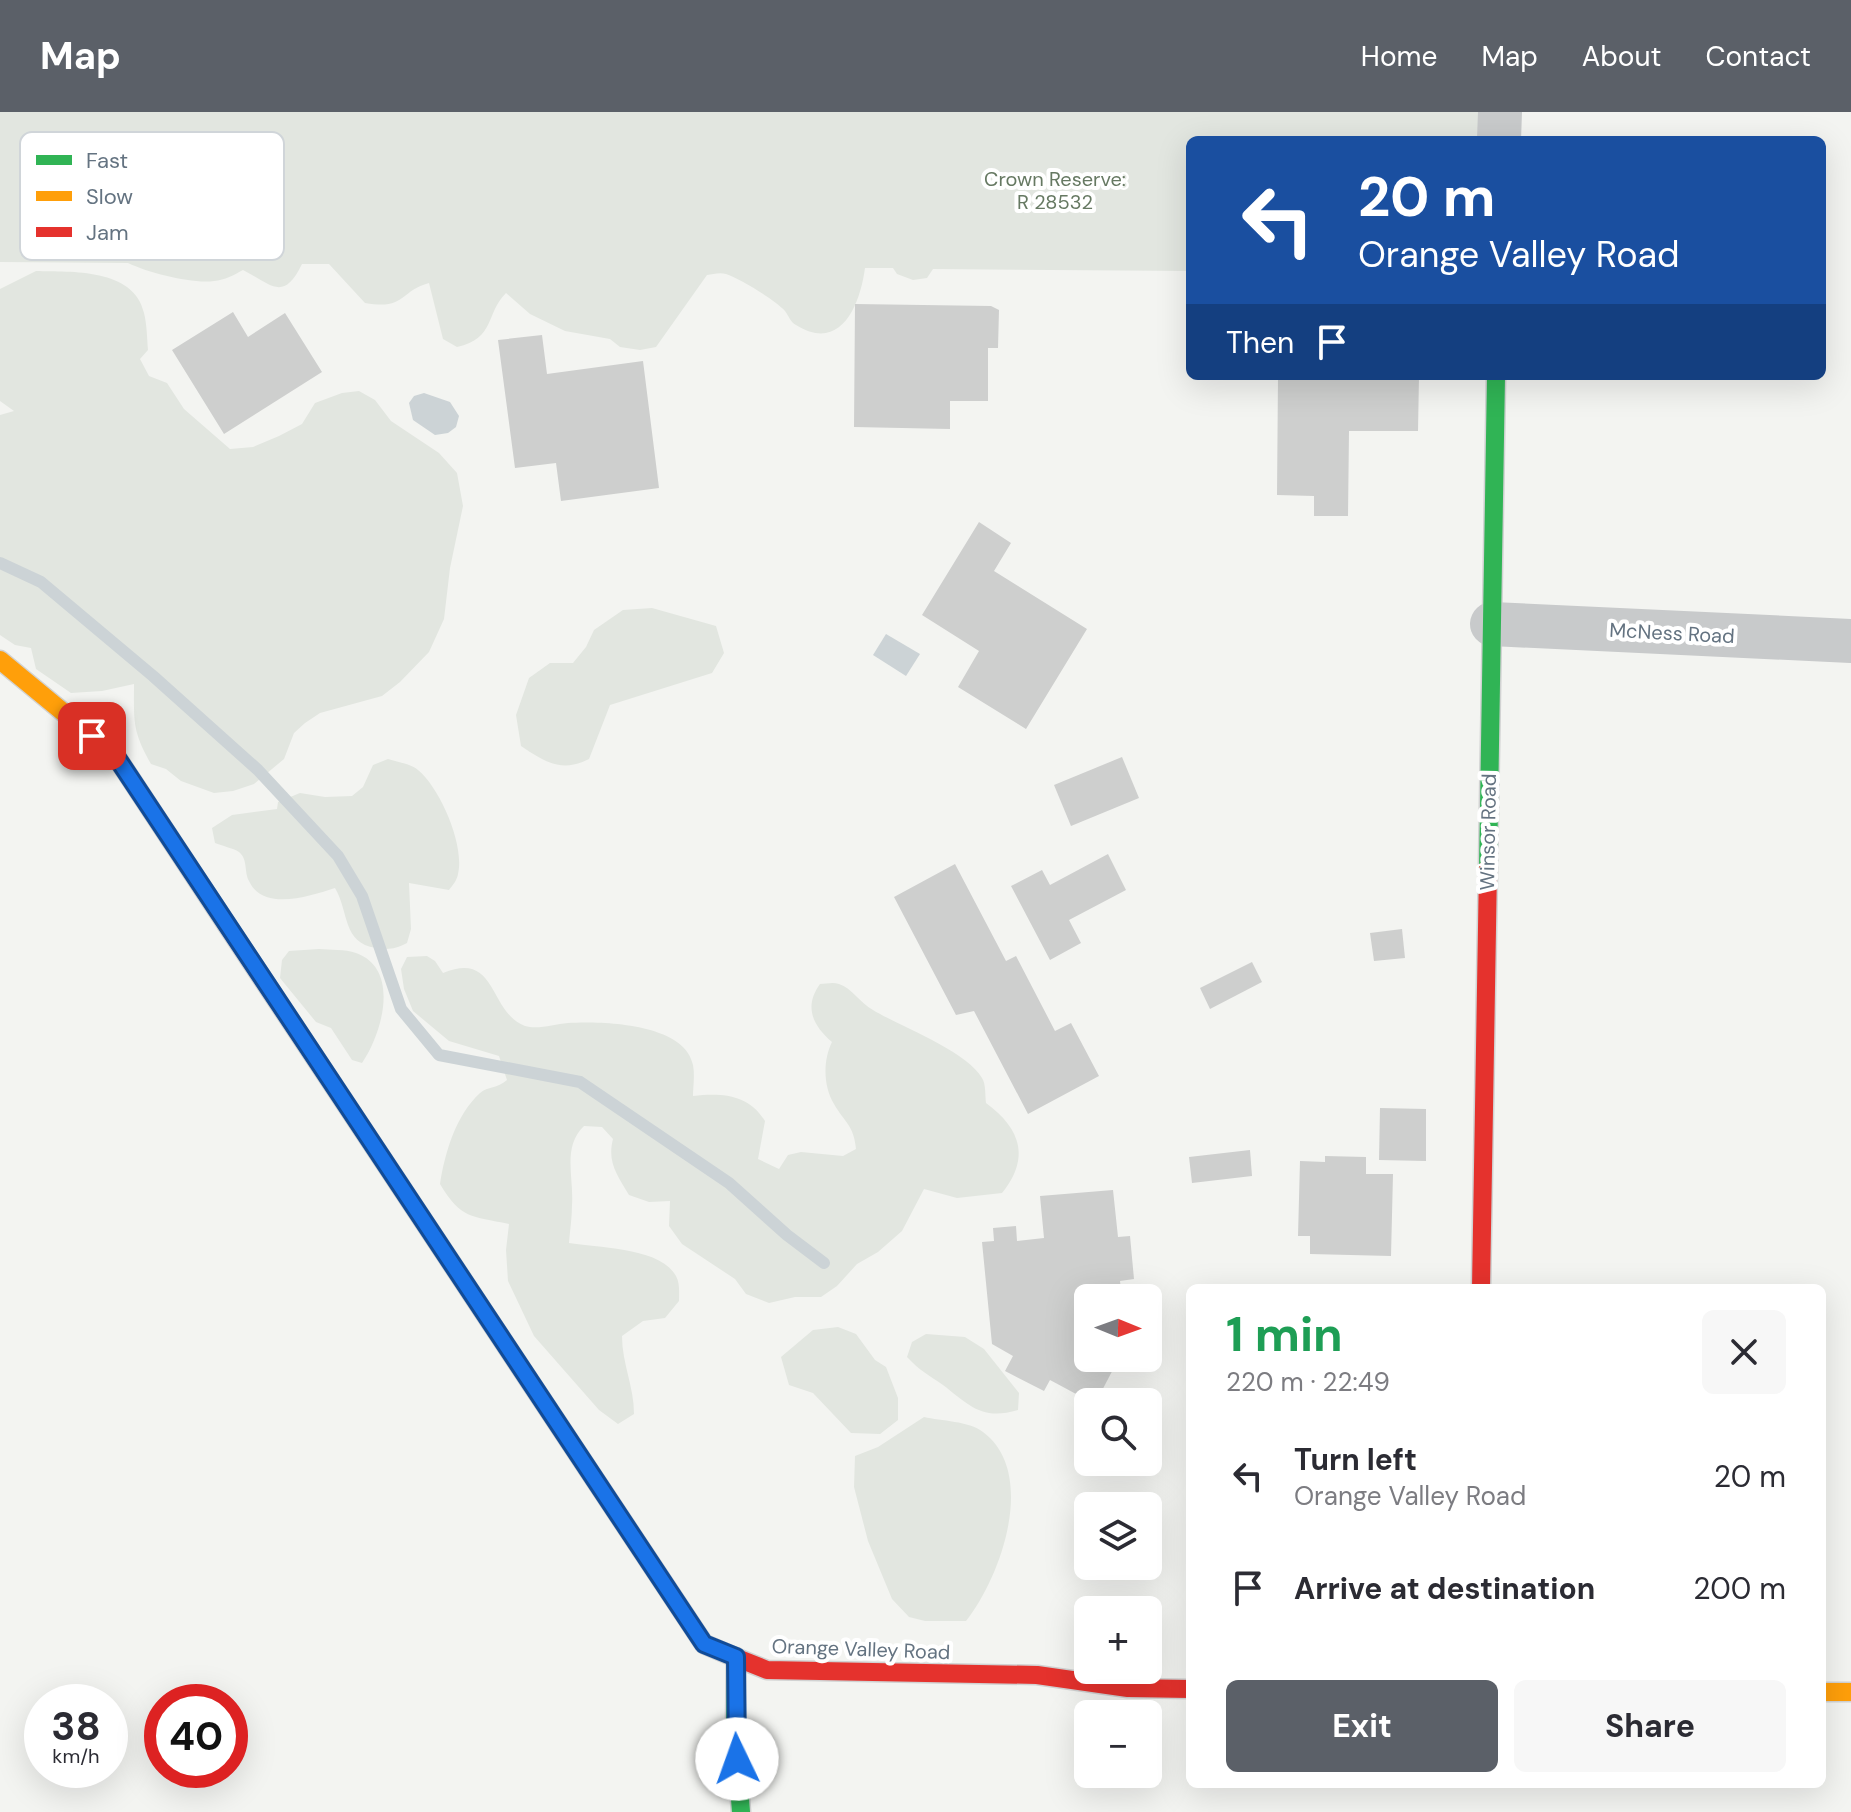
<!DOCTYPE html>
<html lang="en">
<head>
<meta charset="utf-8">
<style>
  body { margin:0; font-family:"DM Sans",sans-serif; background:#f7f7f7; color:#2b2b33; height:100vh; display:flex; flex-direction:column; font-size:30px; white-space:nowrap }
  * { box-sizing:border-box; margin:0 }
  p { font-size:26px; color:#7c7c81 }
  .icon { flex:none; width:44px; height:44px; fill:none; stroke:currentColor; stroke-width:2; stroke-linecap:round; stroke-linejoin:round }
  .map { position:relative; flex:1; overflow:hidden }
  .details { position:absolute; left:1186px; top:1172px; width:640px; height:504px; display:flex; flex-direction:column; background:#fff; border-radius:12px; box-shadow:0 8px 32px #0002 }
  .details>* { flex:none }
  .top-card { position:absolute; left:1186px; top:24px; width:640px; height:244px; border-radius:12px; box-shadow:0 8px 32px #0002; background:#1a4fa0; color:#fff; overflow:hidden }
  .needle { width:52px; rotate:91deg }
  .fabs { position:absolute; left:1074px; top:1172px; display:grid; gap:16px }
  .fabs a { display:grid; place-items:center; width:88px; height:88px; border-radius:12px; background:#fff; box-shadow:0 8px 32px #0002; font-size:40px }
  .speed { position:absolute; left:24px; top:1572px; display:flex; gap:16px; font-size:40px; font-weight:700; text-align:center }
  .speed>* { display:grid; place-content:center; width:104px; height:104px; border-radius:50%; background:#fff; box-shadow:0 8px 32px #0002; line-height:1 }
  .speed small { font-size:20px; font-weight:400 }
  .speed .limit { border:12px solid #d22; background:#fff; color:#111 }
  .pin { position:absolute; display:grid; place-items:center; width:68px; height:68px; color:#fff; margin:-34px; border-radius:16px; box-shadow:0 4px 12px #0006 }
  .me { position:absolute; width:88px; margin:-44px; rotate:357deg; stroke-linejoin:round; filter:drop-shadow(0 0 6px #0008) }
  .turn { display:flex; align-items:center; gap:28px; height:168px; padding:0 40px; font-size:36px }
  .turn .icon { width:104px; height:104px; stroke-width:2.5 }
  .turn b { display:block; font-size:56px; line-height:68px }
  .then { display:flex; align-items:center; height:76px; padding:0 40px; background:#0003; gap:16px; font-size:30px }
  .round { display:grid; place-items:center; flex:none; width:84px; height:84px; border-radius:12px; background:#f7f7f7 }
  .overview { display:flex; align-items:center; justify-content:space-between; height:136px; padding:0 40px }
  h1 { font-size:48px; font-weight:700; line-height:60px; color:#1e9e55 }
  .button { display:flex; gap:16px; margin-top:auto; padding:16px 40px }
  .button a { flex:1; height:92px; border-radius:12px; background:#5b6068; color:#fff; font-size:32px; font-weight:700; line-height:92px; text-align:center }
  .button a+a { background:#f7f7f7; color:#2b2b33 }
  ul { padding:0; list-style:none }
  li { display:flex; align-items:center; gap:24px; height:112px; padding:0 40px }
  li div { flex:1 }
  li b { display:block; font-size:30px }
  li em { font-style:normal }
  header { display:flex; align-items:center; gap:48px; box-sizing:border-box; height:112px; padding:0 40px; background:#5b6068; color:#fff }
  header strong { font-size:38px }
  nav { display:flex; gap:44px; margin-inline-start:auto; font-size:28px }
  .map>svg:first-child { display:block }
  .green { fill:#e2e6e0 }
  .water { fill:#ccd3d6 }
  .lines { fill:none; stroke-linecap:round; stroke-linejoin:round }
  .stream { stroke:#ccd3d6; stroke-width:12 }
  .building { fill:#cecfce }
  .fast-casing { stroke:#d1d2d2; stroke-width:21 }
  .slow-casing { stroke:#d1d2d2; stroke-width:21 }
  .jam-casing { stroke:#d1d2d2; stroke-width:21 }
  .street { stroke:#c8cacb; stroke-width:44 }
  .fast { stroke:#30b455; stroke-width:18 }
  .slow { stroke:#ff9f0a; stroke-width:18 }
  .jam { stroke:#e5322d; stroke-width:18 }
  .route-casing { stroke:#114b97; stroke-width:20 }
  .route { stroke:#1a73e8; stroke-width:14 }
  .labels { text-anchor:middle; stroke-width:8; stroke-linejoin:round; paint-order:stroke }
  .park-label { font-size:20px; fill:#667962; stroke:#fff }
  .street-label { font-size:20px; fill:#647381; stroke:#fff }
  .key { fill:#fff; stroke:#d0d5d9; stroke-width:2 }
  .key-label { font-size:22px; fill:#647381 }
</style>
</head>
<body>
<header>
<strong>Map</strong>
<nav><a>Home</a><a>Map</a><a>About</a><a>Contact</a></nav>
</header>
<div class="map">
<svg width="1851" height="1700" viewBox="0 0 1851 1700">
  <rect width="100%" height="100%" fill="#f3f4f1"/>
  <!-- green -->
  <g class="green">
    <path d="M0,0h1500l-1,28h-309v131l-257,-2 -6,9 -14,2 -16,-6 -4,-6h-28c-5,37 -24,85 -69,57 -6,-3 -7,-9 -11,-14 -10,-11 -46,-33 -59,-37 -6,-2 -13,0 -19,1l-51,72 -16,3 -20,-3 -10,-8 -45,-8 -35,-17 -24,-21c-21,21 -10,45 -49,54l-14,-8 -14,-56c-31,9 -23,27 -64,20l-36,-39h-27c-19,39 -31,20 -59,6 -9,5 -18,10 -29,11 -22,3 -65,-8 -86,-18l-128,-1z"/>
    <path d="M36,159c35,1 98,-3 108,42 3,12 3,25 4,37l-8,9 9,17 18,7 17,26 46,40 23,-2 26,-11 23,-12 13,-21 27,-10 17,-2 16,9 16,21 48,32 18,20 6,33 -13,62 -6,51 -15,33 -29,30 -18,14 -62,17 -15,10 -11,10 -10,26 -30,25 -21,7 -19,2 -33,-12 -15,-12 -15,-5c-19,-33 -17,-43 -17,-80l-32,7 -31,2 -35,-24 -5,-21 -16,-3 -15,-10v-220l14,-4 -14,-10v-112z"/>
    <path d="M652,496l64,18 8,27 -12,20 -102,32 -21,54c-27,14 -44,3 -68,-13l-5,-31 13,-37 21,-15h23l13,-16 8,-17 29,-20z"/>
    <path d="M388,647c10,3 23,5 30,11 22,18 47,75 40,104 -1,6 -5,11 -9,16l-40,-7 2,46 -4,14c-12,6 -18,7 -31,5 -34,-5 -27,-37 -41,-60 -25,8 -72,24 -86,-7 -5,-9 -1,-22 -10,-29 -6,-4 -17,-6 -24,-9l-3,-15 20,-13 45,-6 1,-7 22,-9 25,4 27,-1 11,-9 10,-22z"/>
    <path d="M319,837c11,1 26,0 37,4 45,16 26,81 6,110l-10,-3 -21,-32 -15,-6 -36,-44 2,-18 7,-9z"/>
    <path d="M427,844l8,5 8,12c55,-23 45,39 82,53 13,4 29,-2 43,-3 33,-2 117,0 125,42 2,10 0,22 0,31 29,-3 55,-2 72,25l-7,38 21,10 9,-14 13,-3 42,4 13,-7c-2,-24 -12,-27 -22,-45 -11,-18 -11,-44 -2,-62 -20,-17 -28,-36 -12,-58 6,0 13,-2 19,0 13,4 21,19 34,26 26,16 94,41 109,68 4,6 3,17 4,25 34,25 45,54 16,90l-45,5 -33,-9 -22,42 -24,21 -21,12 -20,22 -16,11h-26l-26,6 -23,-9 -11,-15 -53,-35 -13,-18 1,-25 -21,1 -20,-7c-12,-20 -22,-33 -16,-56l-11,-12 -18,-1c-22,21 -10,51 -12,79 0,12 -2,25 -3,38 29,5 91,4 107,33 4,7 3,17 3,25l-14,17 -22,3 -21,15c0,28 12,50 12,78l-16,10 -19,-14 -65,-74 -26,-55 -2,-31 3,-26c-38,-8 -48,-5 -69,-40 5,-32 16,-69 40,-91 8,-7 17,-4 27,-13l-8,-24 -50,-15 -36,-30 -9,-22 -3,-20 6,-12z"/>
    <path d="M838,1215l18,7 19,26 11,7 12,31v22l-18,14 -29,-1 -38,-40 -24,-8 -8,-28 32,-27z"/>
    <path d="M926,1222l39,3 19,12 35,44 -1,17c-36,11 -49,-5 -75,-25 -14,-10 -23,-14 -36,-28l5,-15z"/>
    <path d="M924,1305c17,4 45,4 59,15 55,41 18,145 -17,189h-41l-16,-4 -17,-18 -24,-58 -14,-54 1,-31 23,-9z"/>
  </g>
  <!-- water -->
  <g class="water">
    <path d="M424,281l26,9 9,14 -3,11 -8,6 -13,2 -22,-15 -4,-17 5,-7z"/>
    <path d="M886,522l34,20 -14,22 -33,-21z"/>
  </g>
  <g class="lines">
    <!-- stream -->
    <path class="stream" d="M0,451l41,19 112,94 105,94 80,86 24,40 39,113 38,46 141,27 149,101 58,52 37,28"/>
  </g>
  <!-- building -->
  <g class="building">
    <path d="M855,192l136,2 8,4 -1,38h-10v53h-38v28l-96,-2z"/>
    <path d="M233,200l15,25 37,-24 37,59 -98,62 -52,-84z"/>
    <path d="M542,223l5,39 96,-13 16,127 -98,13 -5,-38 -41,5 -17,-128z"/>
    <path d="M1278,264h141l-1,55h-69l-1,85h-34v-20l-37,-1z"/>
    <path d="M979,410l32,21 -17,28 93,58 -61,100 -68,-42 21,-36 -57,-36z"/>
    <path d="M1122,645l17,41 -68,28 -17,-41z"/>
    <path d="M1108,742l18,36 -57,30 12,23 -31,17 -39,-74 31,-16 8,15z"/>
    <path d="M955,752l51,97 10,-5 39,75 16,-8 28,53 -71,38 -54,-103 -18,4 -62,-118z"/>
    <path d="M1402,817l3,29 -31,3 -4,-28z"/>
    <path d="M1252,850l10,20 -52,27 -10,-21z"/>
    <path d="M1380,996l46,1v52l-47,-1z"/>
    <path d="M1250,1038l2,26 -60,7 -3,-26z"/>
    <path d="M1325,1044l41,1v17h27l-2,82 -81,-2v-18h-12l2,-75 25,1z"/>
    <path d="M1113,1078l5,47 12,-1 4,43 -14,2 2,17h-34v60h31l-23,44h-5l-41,-22 -6,11 -39,-20 8,-15 -21,-12 -10,-102 12,-1 -1,-13 23,-2 1,15 27,-3 -4,-42z"/>
  </g>
  <g class="lines">
    <defs>
      <g id="fast">
        <path d="M1488,756l8,-492"/>
        <path d="M736,1545l-1,75 6,80"/>
      </g>
      <g id="slow">
        <path d="M0,548l115,95 112,170"/>
        <path d="M399,1072l305,460 28,12"/>
        <path d="M1822,1580h29"/>
      </g>
      <g id="jam">
        <path d="M227,813l172,259"/>
        <path d="M1481,1176l7,-420"/>
        <path d="M732,1544l35,14 270,5 91,13 62,1"/>
      </g>
    </defs>
    <!-- fast casing -->
    <use href="#fast" class="fast-casing"/>
    <!-- slow casing -->
    <use href="#slow" class="slow-casing"/>
    <!-- jam casing -->
    <use href="#jam" class="jam-casing"/>
    <!-- street -->
    <g class="street">
      <path d="M1499,28l1,-28"/>
      <path d="M1492,512l359,17"/>
    </g>
    <!-- fast -->
    <use href="#fast" class="fast"/>
    <!-- slow -->
    <use href="#slow" class="slow"/>
    <!-- jam -->
    <use href="#jam" class="jam"/>
  </g>
  <g class="lines">
    <defs>
      <path id="route" d="M92,624l23,19 589,889 32,13 1,102"/>
    </defs>
    <!-- route casing -->
    <use href="#route" class="route-casing"/>
    <!-- route -->
    <use href="#route" class="route"/>
  </g>
  <g class="labels">
    <!-- park labels -->
    <g class="park-label">
      <text x="1055" y="74">Crown Reserve:<tspan x="1055" dy="23">R 28532</tspan></text>
    </g>
    <!-- street labels -->
    <g class="street-label">
      <text transform="translate(1672 521) rotate(3)" y="7">McNess Road</text>
      <text transform="translate(1488 720) rotate(-89)" y="7">Winsor Road</text>
      <text transform="translate(861 1537) rotate(2)" y="7">Orange Valley Road</text>
    </g>
  </g>
  <!-- legend -->
  <rect x="20" y="20" width="264" height="128" rx="12" class="key"/>
  <rect x="36" y="43" width="36" height="10" fill="#30b455"/>
  <rect x="36" y="79" width="36" height="10" fill="#ff9f0a"/>
  <rect x="36" y="115" width="36" height="10" fill="#e5322d"/>
  <g class="key-label">
    <text x="86" y="56">Fast</text>
    <text x="86" y="92">Slow</text>
    <text x="86" y="128">Jam</text>
  </g>
</svg>
<div class="fabs">
<a><svg class="needle" viewBox="-14 -14 28 28"><path d="M0-13l5 13h-10z" fill="#e53935"/><path d="M0 13l5-13h-10z" fill="#7c7c81"/></svg></a>
<a><svg class="icon" aria-label="search" viewBox="0 0 24 24"><circle cx="10" cy="10" r="6"/><path d="M15 15l6 6"/></svg></a>
<a><svg class="icon" aria-label="layers" viewBox="0 0 24 24"><path d="M12 4l9 5-9 5-9-5zM3 14l9 5 9-5"/></svg></a>
<a>+</a>
<a>−</a>
</div>
<div class="speed"><div>38<small>km/h</small></div><div class="limit">40</div></div>
<div class="pin" style="left:92px;top:624px;background:#d93025"><svg class="icon" aria-label="arrive" viewBox="0 0 24 24"><path d="M6 21V4h12l-3 4 3 4H6"/></svg></div>
<svg class="me" style="left:737px;top:1647px" viewBox="-20 -20 40 40"><circle r="19" fill="#fff"/><path d="M0-13L10 11 0 6-10 11z" fill="#1a73e8"/></svg>
<div class="top-card">
<div class="turn"><svg class="icon" aria-label="left" viewBox="0 0 24 24"><path d="M17 20v-9H6M10 6l-5 5 5 5"/></svg><div><b>20 m</b>Orange Valley Road</div></div>
<div class="then">Then<svg class="icon" aria-label="arrive" viewBox="0 0 24 24"><path d="M6 21V4h12l-3 4 3 4H6"/></svg></div>
</div>
<section class="details">
<div class="overview"><div><h1>1 min</h1><p>220 m · 22:49</p></div><a class="round"><svg class="icon" aria-label="close" viewBox="0 0 24 24"><path d="M6 6l12 12M18 6L6 18"/></svg></a></div>
<ul>
<li><svg class="icon" aria-label="left" viewBox="0 0 24 24"><path d="M17 20v-9H6M10 6l-5 5 5 5"/></svg><div><b>Turn left</b><p>Orange Valley Road</p></div><em>20 m</em></li>
<li><svg class="icon" aria-label="arrive" viewBox="0 0 24 24"><path d="M6 21V4h12l-3 4 3 4H6"/></svg><div><b>Arrive at destination</b></div><em>200 m</em></li>
</ul>
<div class="button"><a>Exit</a><a>Share</a></div>
</section>
</div>
</body>
</html>
